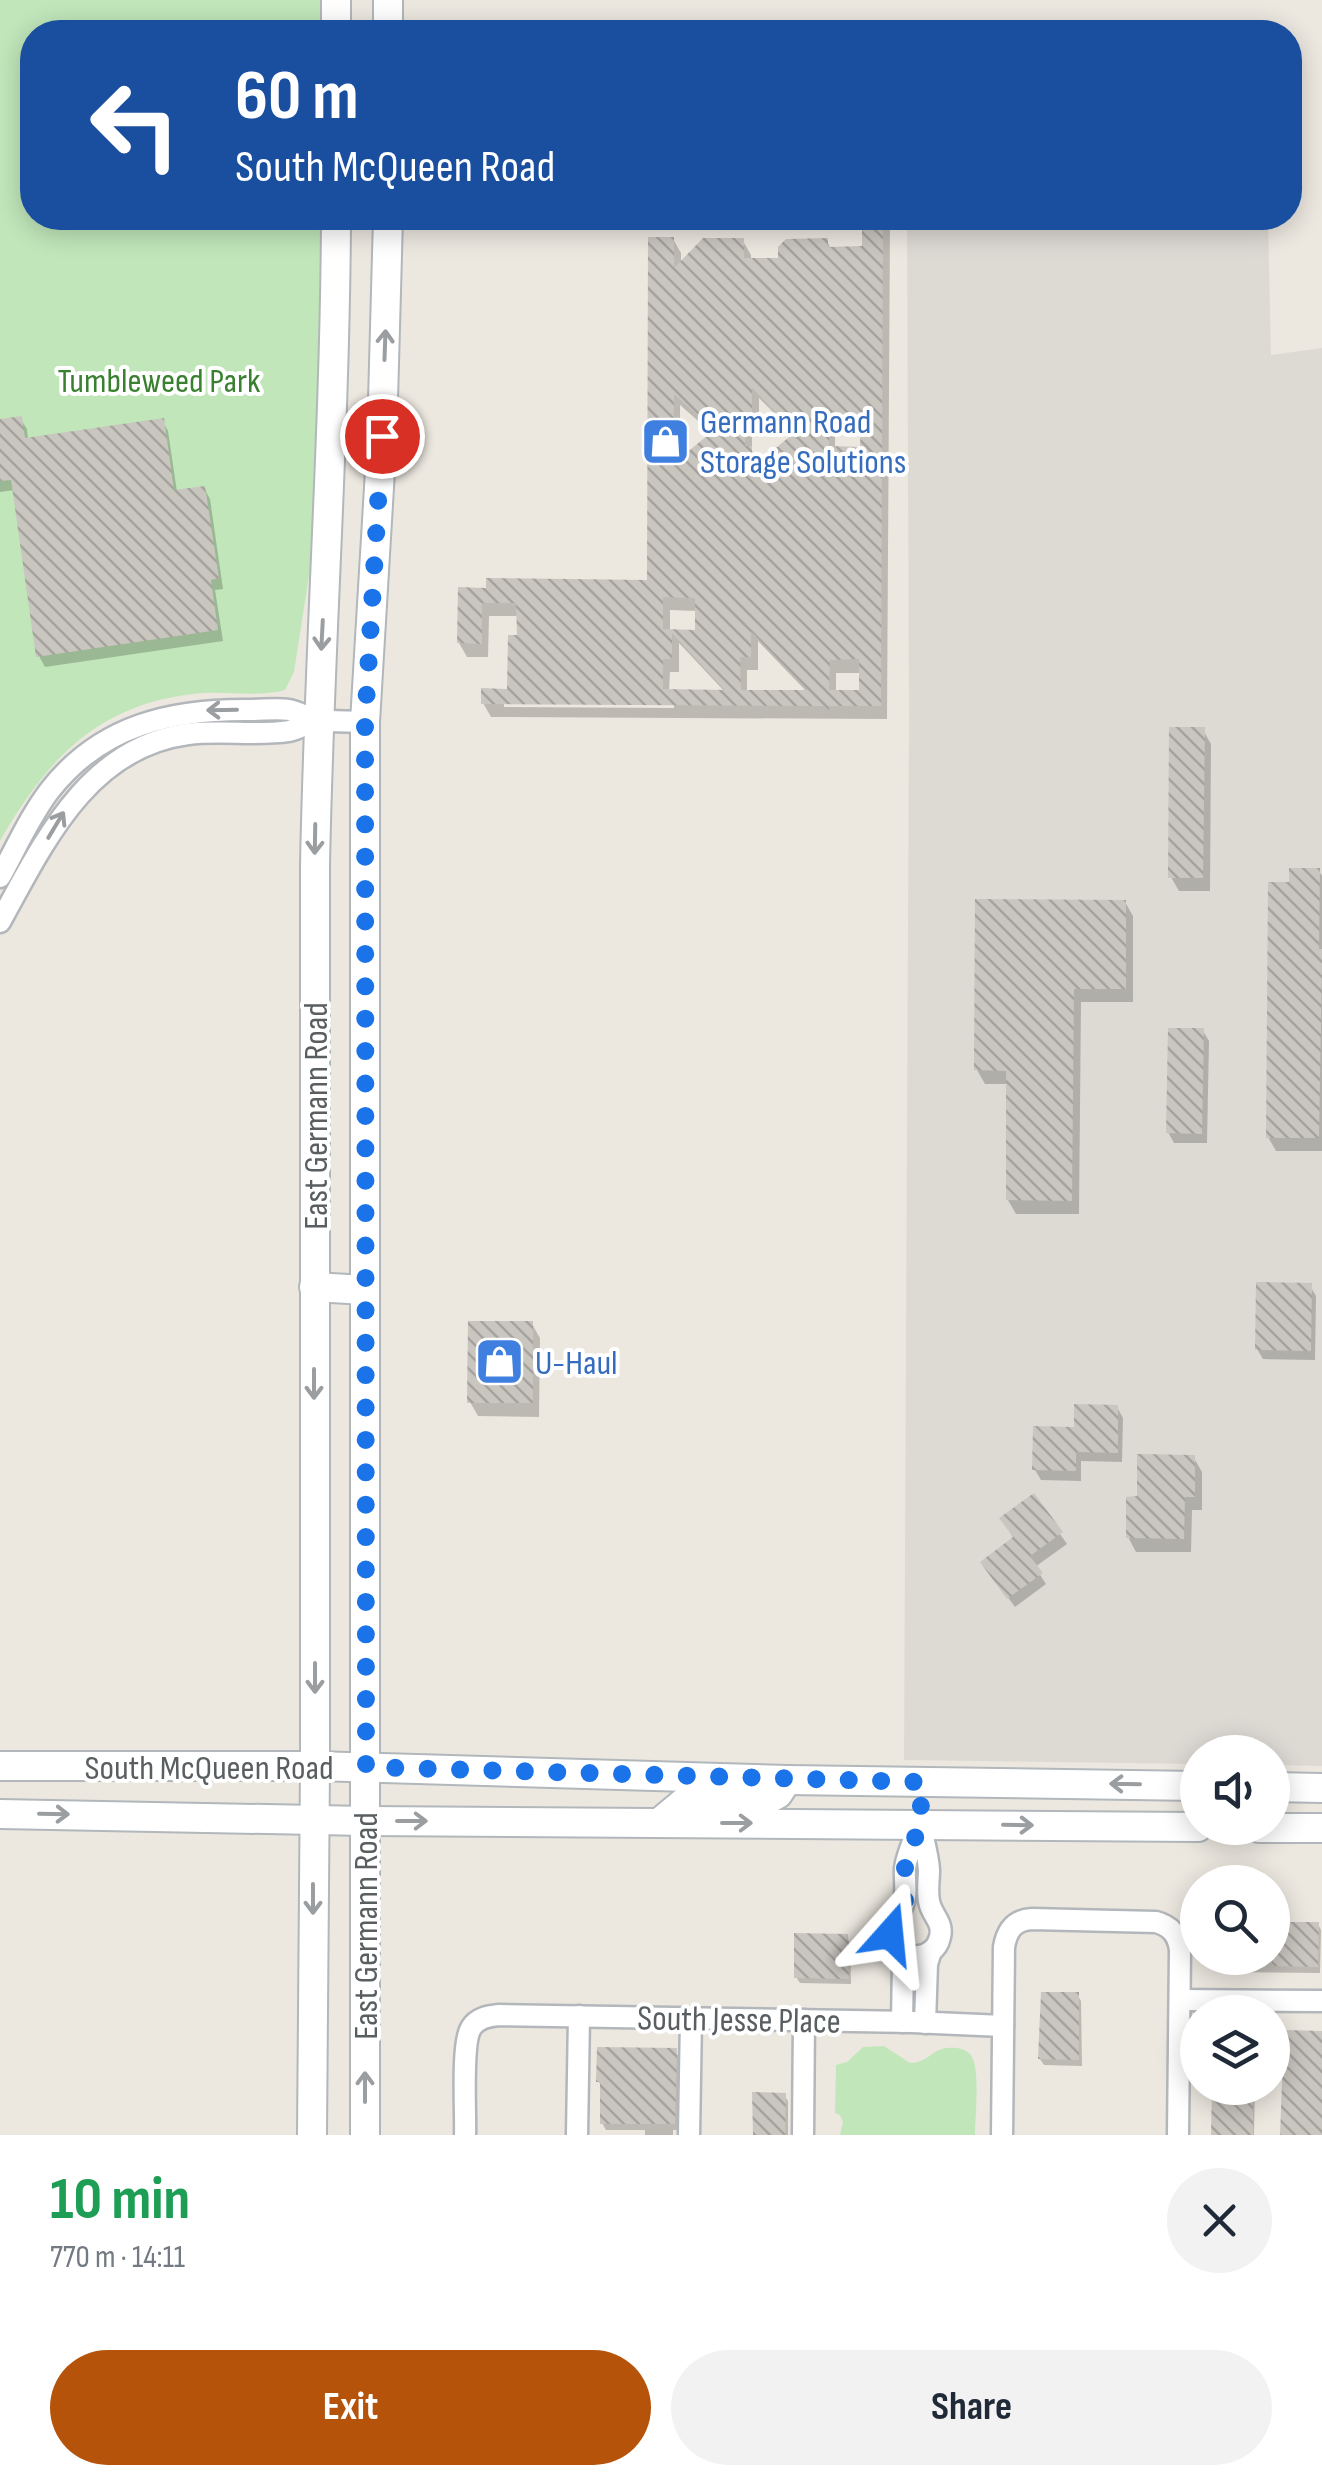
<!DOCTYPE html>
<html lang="en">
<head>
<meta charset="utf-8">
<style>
  body { margin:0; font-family:"Sofia Sans Condensed",sans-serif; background:#f2f2f3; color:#1f2937; height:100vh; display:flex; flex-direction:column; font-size:38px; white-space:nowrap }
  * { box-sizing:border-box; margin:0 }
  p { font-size:32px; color:#747a83 }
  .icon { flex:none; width:55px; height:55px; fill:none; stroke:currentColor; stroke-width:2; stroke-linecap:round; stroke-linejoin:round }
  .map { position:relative; height:2135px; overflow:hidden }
  .sheet { display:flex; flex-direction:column; background:#fff; flex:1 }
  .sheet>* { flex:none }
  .banner { position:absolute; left:20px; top:20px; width:1282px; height:210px; border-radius:40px; box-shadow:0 5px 25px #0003; background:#1a4fa0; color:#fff; overflow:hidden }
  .buttons { position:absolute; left:1180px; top:1735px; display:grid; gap:20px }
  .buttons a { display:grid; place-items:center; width:110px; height:110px; border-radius:50%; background:#fff; box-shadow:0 5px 25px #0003; font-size:50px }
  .pin { position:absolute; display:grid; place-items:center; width:85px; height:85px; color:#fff; margin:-42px; border:5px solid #fff; border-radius:50%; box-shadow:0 2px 10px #0007 }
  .me { position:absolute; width:110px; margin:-55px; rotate:18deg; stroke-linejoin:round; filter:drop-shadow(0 0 8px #0008) }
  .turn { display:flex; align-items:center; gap:35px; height:210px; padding:0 50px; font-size:45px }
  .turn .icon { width:130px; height:130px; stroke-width:2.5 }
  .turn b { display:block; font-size:70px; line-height:85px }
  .round { display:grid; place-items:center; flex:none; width:105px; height:105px; border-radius:52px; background:#f2f2f3 }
  .overview { display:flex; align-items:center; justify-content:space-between; height:170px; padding:0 50px }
  h1 { font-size:60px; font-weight:700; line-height:75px; color:#1e9e55 }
  .primary-button { display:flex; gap:20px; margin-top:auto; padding:20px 50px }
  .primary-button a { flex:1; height:115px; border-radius:60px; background:#b45309; color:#fff; font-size:40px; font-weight:700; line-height:115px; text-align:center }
  .primary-button a+a { background:#f2f2f3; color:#1f2937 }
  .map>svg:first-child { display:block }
  .industrial { fill:#dddad4 }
  .green { fill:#c1e6ba }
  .shadow { fill:#0003; fill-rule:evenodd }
  .building { fill:url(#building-back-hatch); fill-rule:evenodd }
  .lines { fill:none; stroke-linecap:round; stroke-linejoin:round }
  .street-casing { stroke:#b3b7bb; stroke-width:25 }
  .secondary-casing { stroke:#b2b7bb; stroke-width:32 }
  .street { stroke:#fff; stroke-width:20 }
  .secondary { stroke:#fff; stroke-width:28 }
  .oneway { stroke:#9b9ea0 }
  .route { stroke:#1a73e8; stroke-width:18; stroke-dasharray:0 32.4 }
  .labels { text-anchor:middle; stroke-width:8; stroke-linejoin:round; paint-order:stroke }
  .park-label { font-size:35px; fill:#398130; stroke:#fff }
  .shop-label { font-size:35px; fill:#366cbe; stroke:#fff; text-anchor:start }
  .street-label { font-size:35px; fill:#595e61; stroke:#fff }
</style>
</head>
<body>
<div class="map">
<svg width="1322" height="2135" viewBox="0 0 1322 2135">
  <defs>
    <pattern id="building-back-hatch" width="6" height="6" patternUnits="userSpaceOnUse" patternTransform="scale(2.5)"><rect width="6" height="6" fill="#c9c5bf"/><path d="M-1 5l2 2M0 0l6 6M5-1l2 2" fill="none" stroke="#a6a39f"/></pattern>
  </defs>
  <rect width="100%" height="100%" fill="#ece8e0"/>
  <!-- industrial -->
  <path class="industrial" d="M907,218h361l3,137 51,-7v1418l-49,-1 -1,-13h-74l-1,12 -293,-4 5,-1044z"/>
  <!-- green -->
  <g class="green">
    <path d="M0,0h322v32h-290v186h289v108l-8,224 -19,122 -9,18c-30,8 -62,0 -92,4 -97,11 -147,67 -193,147z"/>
    <path d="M884,2046l26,17c18,0 22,-14 37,-15 8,-1 17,0 23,6 11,12 5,63 5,81h-135l3,-13 -3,-7 -5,-2 1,-48 11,-3 16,-15z"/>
  </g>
  <!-- shadow -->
  <g class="shadow">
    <path d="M864,218h20l6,9 -3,492 -396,-2 -8,-14 27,-12 10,-53 -1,-22h-30l-1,41h-21l-8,-14 1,-53 190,-8 23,-343 8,14v12l62,-24 8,14v6h30l46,-20 4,8h33zM759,398l37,37 -36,30 -8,-14v-24l7,-1zM680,405l33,29 -33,28zM863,427v22h-28v-21zM670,610l27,1v21h-27zM758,641l50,52 -61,-1v-22h11zM679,643l46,49h-56l1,-20h9zM836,673h26v20h-26zM504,702l170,1v5l-170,-1z"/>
    <path d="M20,418l7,11 1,11 134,-20 6,11 9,61 27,-4 6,11 13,90 -8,1 8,51 -178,26 -6,-11 -24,-166 -15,2v-71z"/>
    <path d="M1203,730l8,14 -1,147h-31l-8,-14z"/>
    <path d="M1319,871l3,5v275h-46l-8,-14 23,-252z"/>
    <path d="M1125,902l8,14v86h-52l-2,212h-63l-8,-14 1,-116h-24l-8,-14z"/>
    <path d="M1203,1031l6,10 -2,102h-33l-6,-11z"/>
    <path d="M1310,1286l6,10 -1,64 -52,-1 -6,-10z"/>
    <path d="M532,1324l8,14 -1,79 -61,-1 -8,-14z"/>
    <path d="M1117,1407l6,11 -1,44 -41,-1v20l-40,-1 -6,-10 41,-40z"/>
    <path d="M1194,1458l8,14v38h-10l-1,42h-55l-8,-15 11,-38z"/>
    <path d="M1033,1496l34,48 -32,23 11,17 -31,23 -26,-35 26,-33z"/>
    <path d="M1318,1924l3,6 -1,43 -98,-1 -4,-6v-8h54z"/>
    <path d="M846,1936l4,7 1,41 -51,-1 -4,-6z"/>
    <path d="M1077,1995l4,6 1,65 -38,-1 -4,-6z"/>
    <path d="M675,2051l4,6 -1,73h-5v5h-28v-5h-39l-4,-7 1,-35 -5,-7z"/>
    <path d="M1212,2088h43l-1,47h-40z"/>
    <path d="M784,2095l4,6v34h-33z"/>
  </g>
  <!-- building -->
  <g class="building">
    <path d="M862,218h21l-2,488h-52v5l-5,-5 -343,-2v-16l26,1 1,-54h9l-1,-32h-34v41l-25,-1 1,-56 28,1v-10l161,2 1,-343h26v31l29,-30h41v20h34v-11l8,-8 42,-1v9l34,-1zM752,388l43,44 -43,36v-22h-7l1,-33h6zM674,394l40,36 -41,34zM829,414h32l-1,33 -31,-1zM663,597l32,1v32l-32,-1zM751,631l57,59h-67l-1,-33h11zM672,633l53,57 -62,-1v-30h9zM859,659v31h-30l1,-30z"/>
    <path d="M22,416l3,22 139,-20 10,72 31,-4 14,92 -8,2 7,50 -182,27 -25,-177 -11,1v-62z"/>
    <path d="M1169,727h36l-2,151h-35z"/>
    <path d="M1289,868h31l-1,81h3v15l-3,174h-53l2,-256h21z"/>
    <path d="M975,899l151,1v89h-52l-2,212 -66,-1v-129l-32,-1z"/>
    <path d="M1168,1028h36l-2,106 -36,-1z"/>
    <path d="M1256,1282l56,1 -1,68 -56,-1z"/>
    <path d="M468,1321h65v82h-66z"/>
    <path d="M1074,1404l44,1v48l-42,-1v19l-44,-1 1,-44 41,1z"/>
    <path d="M1137,1454l58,1v42h-10l-1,42 -58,-1v-41l11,-1z"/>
    <path d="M1034,1493l29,39 -33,24 13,17 -36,26 -27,-37 33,-25 -14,-19z"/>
    <path d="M1272,1922h47l-1,45 -46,-1z"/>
    <path d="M794,1933l54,1 1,45 -55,-1z"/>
    <path d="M1041,1992h38v68l-41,-1z"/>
    <path d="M1284,2030l38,1v104h-42z"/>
    <path d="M597,2047l80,1 -2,76h-75v-42h-4z"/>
    <path d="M1212,2088h41v47h-42z"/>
    <path d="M752,2092l34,1 -1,42h-32z"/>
  </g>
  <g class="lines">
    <defs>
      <g id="street">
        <path d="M0,877c16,-29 30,-61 50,-87 51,-65 122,-81 200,-80 13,0 27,-2 39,0 10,2 19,8 29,10 15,2 32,1 47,2"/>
        <path d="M0,922c44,-80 88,-175 188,-188 32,-4 71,2 101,-3 9,-2 20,-8 29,-12"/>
        <path d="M920,1824c3,15 8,30 9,46 0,10 -2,21 0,31 2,14 15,21 11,36 -6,27 -46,25 -50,-3 -1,-12 7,-17 12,-27 6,-12 2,-26 3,-39 2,-15 10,-30 15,-44z"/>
        <path d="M900,1951l3,11 -1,60"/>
        <path d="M1180,2000l142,1"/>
        <path d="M925,2023l2,-59 4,-13"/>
        <path d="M465,2135c1,-21 -4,-91 6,-107 6,-10 17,-12 28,-13l413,7 91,4"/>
        <path d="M577,2135l2,-119"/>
        <path d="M689,2135l2,-117"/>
        <path d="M803,2135l1,-115"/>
        <path d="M1002,2135l2,-188c3,-17 10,-27 28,-28l124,3c15,4 22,13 24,28l-2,185"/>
      </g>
      <g id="secondary">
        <path d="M388,0v32"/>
        <path d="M336,32v-32"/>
        <path d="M314,1287l51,3"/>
        <path d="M0,1766h315l472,14 411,6"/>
        <path d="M1272,1787l50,1"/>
        <path d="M0,1814l366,7 832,6"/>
        <path d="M660,1822l24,-20 83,-2 11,-6 9,-14"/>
        <path d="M1259,1828h63"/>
        <path d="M312,2135l3,-369v-900c4,-216 20,-432 21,-648"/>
        <path d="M365,2135v-1413l17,-285 6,-219"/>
      </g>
    </defs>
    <!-- street casing -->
    <use href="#street" class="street-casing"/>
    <!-- secondary casing -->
    <use href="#secondary" class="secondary-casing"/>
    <!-- street -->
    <use href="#street" class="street"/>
    <!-- secondary -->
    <use href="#secondary" class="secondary"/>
  </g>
  <!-- one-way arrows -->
  <defs><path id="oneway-shaft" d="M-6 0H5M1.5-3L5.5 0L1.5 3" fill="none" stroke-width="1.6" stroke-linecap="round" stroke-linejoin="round" transform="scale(2.5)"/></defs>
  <g class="oneway">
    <use href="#oneway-shaft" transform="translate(385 345) rotate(-88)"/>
    <use href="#oneway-shaft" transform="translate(322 635) rotate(93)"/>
    <use href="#oneway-shaft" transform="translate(222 710) rotate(179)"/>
    <use href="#oneway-shaft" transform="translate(56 825) rotate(-59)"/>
    <use href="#oneway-shaft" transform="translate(315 839) rotate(91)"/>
    <use href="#oneway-shaft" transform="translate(314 1384) rotate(90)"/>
    <use href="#oneway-shaft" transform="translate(315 1678) rotate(90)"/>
    <use href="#oneway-shaft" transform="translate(1125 1784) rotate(-179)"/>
    <use href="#oneway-shaft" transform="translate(54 1814) rotate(1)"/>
    <use href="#oneway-shaft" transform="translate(412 1821)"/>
    <use href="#oneway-shaft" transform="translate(737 1823)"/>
    <use href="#oneway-shaft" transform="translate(1018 1825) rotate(1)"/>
    <use href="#oneway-shaft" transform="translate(313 1899) rotate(90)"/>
    <use href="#oneway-shaft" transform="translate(365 2087) rotate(-90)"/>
  </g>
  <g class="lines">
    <!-- route -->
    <path class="route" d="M382,436l-17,286 1,1045 556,15 -2,42 -15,42v36l-14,23 -1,9"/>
  </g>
  <!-- icons -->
  <defs>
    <symbol id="shop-square" viewBox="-11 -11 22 22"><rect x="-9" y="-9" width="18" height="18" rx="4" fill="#3f7fe0" stroke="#fff"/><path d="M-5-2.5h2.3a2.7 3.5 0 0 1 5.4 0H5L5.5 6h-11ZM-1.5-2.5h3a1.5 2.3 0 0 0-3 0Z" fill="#fff"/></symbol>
  </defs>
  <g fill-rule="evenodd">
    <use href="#shop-square" x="638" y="414" width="55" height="55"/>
    <use href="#shop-square" x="472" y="1334" width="55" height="55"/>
  </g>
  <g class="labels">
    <!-- park labels -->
    <g class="park-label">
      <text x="159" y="392">Tumbleweed Park</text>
    </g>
    <!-- shop labels -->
    <g class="shop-label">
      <text x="700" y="433">Germann Road<tspan x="700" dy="40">Storage Solutions</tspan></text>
      <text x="535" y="1374">U-Haul</text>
    </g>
    <!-- street labels -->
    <g class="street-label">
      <text transform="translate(315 1116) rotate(-90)" y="12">East Germann Road</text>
      <text x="209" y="1779">South McQueen Road</text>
      <text transform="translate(365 1926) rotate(-90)" y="12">East Germann Road</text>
      <text transform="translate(739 2019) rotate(1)" y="12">South Jesse Place</text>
    </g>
  </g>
</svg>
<div class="buttons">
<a><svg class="icon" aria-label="sound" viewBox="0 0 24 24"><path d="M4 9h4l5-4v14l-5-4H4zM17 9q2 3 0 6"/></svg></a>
<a><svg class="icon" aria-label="search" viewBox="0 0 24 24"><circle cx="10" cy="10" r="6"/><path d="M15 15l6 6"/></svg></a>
<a><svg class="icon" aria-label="layers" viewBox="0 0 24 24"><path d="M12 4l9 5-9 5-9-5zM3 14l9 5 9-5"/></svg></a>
</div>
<div class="pin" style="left:382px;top:436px;background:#d93025"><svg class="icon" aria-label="arrive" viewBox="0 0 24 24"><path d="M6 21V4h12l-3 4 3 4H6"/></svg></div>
<svg class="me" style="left:890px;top:1934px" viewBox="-20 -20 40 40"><path d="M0-17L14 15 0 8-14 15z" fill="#1a73e8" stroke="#fff" stroke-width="4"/></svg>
<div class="banner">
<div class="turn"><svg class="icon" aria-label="left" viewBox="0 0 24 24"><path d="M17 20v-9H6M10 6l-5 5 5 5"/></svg><div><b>60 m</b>South McQueen Road</div></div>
</div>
</div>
<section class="sheet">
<div class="overview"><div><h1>10 min</h1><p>770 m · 14:11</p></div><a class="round"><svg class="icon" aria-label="close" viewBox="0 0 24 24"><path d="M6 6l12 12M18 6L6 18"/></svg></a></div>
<div class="primary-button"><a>Exit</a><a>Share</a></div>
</section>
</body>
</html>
